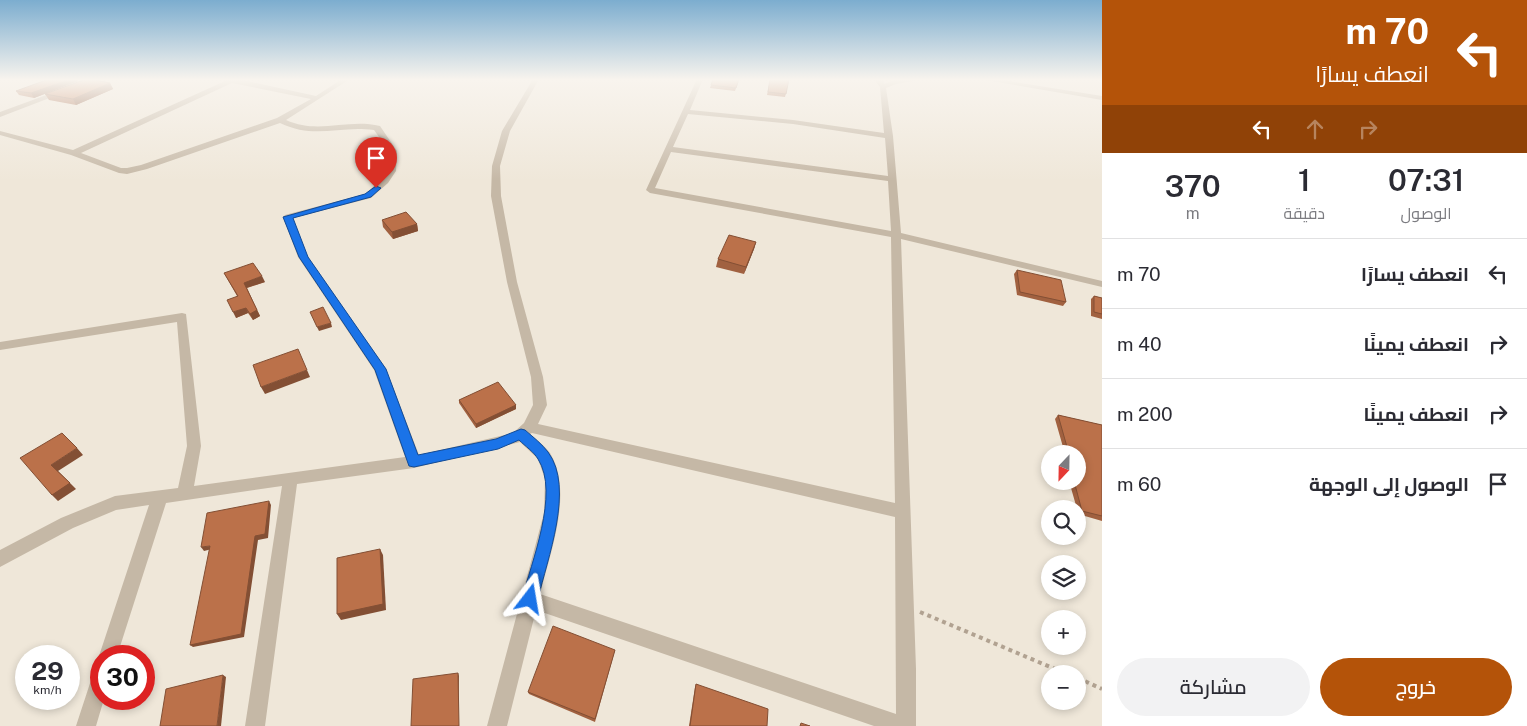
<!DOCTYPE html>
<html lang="ar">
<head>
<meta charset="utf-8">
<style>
  body { margin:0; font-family:"Public Sans",Cairo,sans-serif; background:#f2f2f3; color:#2b2b33; direction:rtl; height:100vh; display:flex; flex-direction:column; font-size:19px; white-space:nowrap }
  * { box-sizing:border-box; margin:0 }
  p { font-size:16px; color:#7c7c81 }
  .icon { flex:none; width:28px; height:28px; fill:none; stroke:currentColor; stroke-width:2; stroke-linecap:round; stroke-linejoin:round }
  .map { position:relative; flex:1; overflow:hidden; direction:ltr }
  .drawer { display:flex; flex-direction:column; background:#fff; width:425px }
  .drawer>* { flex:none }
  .hud { background:#b45309; color:#fff; overflow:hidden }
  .needle { width:32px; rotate:202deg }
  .fabs { position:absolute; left:1041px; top:445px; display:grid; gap:10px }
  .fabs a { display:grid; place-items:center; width:45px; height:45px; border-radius:50%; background:#fff; box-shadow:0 2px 8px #0003; font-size:25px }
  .speed { position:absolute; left:15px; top:645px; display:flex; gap:10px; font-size:25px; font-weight:700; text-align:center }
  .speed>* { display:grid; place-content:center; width:65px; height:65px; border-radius:50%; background:#fff; box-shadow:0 2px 8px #0003; line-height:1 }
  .speed small { font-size:12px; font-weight:400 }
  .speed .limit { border:8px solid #d22; background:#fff; color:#111 }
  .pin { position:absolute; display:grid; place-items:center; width:42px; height:42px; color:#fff; margin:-51px -21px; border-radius:50% 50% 50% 0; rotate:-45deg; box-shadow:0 0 5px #0007 }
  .pin .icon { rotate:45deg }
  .me { position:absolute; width:55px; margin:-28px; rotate:14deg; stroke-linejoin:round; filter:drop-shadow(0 0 4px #0008) }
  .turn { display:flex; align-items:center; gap:18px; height:105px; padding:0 15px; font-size:22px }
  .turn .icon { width:65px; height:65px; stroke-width:2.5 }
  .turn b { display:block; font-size:35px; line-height:42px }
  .lanes { display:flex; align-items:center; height:48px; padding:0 15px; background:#0003; justify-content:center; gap:25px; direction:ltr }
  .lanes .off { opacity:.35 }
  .eta { display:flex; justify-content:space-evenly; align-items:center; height:85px; text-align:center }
  .eta b { font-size:30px; font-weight:600; line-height:35px }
  .primary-button { display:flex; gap:10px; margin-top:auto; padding:10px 15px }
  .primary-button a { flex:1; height:58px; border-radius:30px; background:#b45309; color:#fff; font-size:20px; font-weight:600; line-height:58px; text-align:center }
  .primary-button a+a { background:#f2f2f3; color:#2b2b33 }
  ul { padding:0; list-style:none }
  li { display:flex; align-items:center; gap:15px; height:70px; padding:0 15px; border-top:1px solid #e1e1e2 }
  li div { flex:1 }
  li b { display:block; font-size:19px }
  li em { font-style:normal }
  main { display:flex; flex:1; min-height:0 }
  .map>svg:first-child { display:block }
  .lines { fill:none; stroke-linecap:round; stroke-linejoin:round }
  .path { stroke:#b1a291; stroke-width:4; stroke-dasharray:4 4; stroke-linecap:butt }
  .minor { fill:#c5b8a6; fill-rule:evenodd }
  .wall { fill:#a16140 }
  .shaded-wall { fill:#834f34 }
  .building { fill:#bb714a; stroke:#834f34 }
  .route { fill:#1a73e8; stroke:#114b97 }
</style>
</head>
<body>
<main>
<section class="drawer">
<div class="hud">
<div class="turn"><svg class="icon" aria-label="left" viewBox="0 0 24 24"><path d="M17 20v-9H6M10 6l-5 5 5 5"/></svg><div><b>70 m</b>انعطف يسارًا</div></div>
<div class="lanes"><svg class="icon" aria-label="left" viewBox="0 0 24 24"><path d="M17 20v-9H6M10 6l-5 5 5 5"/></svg><svg class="icon off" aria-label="ahead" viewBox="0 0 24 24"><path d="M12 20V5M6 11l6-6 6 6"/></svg><svg class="icon off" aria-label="right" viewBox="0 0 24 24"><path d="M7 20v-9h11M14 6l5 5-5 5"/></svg></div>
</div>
<div class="eta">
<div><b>07:31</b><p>الوصول</p></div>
<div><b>1</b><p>دقيقة</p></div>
<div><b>370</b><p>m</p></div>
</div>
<ul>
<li><svg class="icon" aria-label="left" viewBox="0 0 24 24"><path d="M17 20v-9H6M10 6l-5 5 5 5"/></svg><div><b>انعطف يسارًا</b></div><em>70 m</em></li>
<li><svg class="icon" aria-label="right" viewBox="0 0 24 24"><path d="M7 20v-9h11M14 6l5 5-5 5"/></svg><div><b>انعطف يمينًا</b></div><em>40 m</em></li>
<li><svg class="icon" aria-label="right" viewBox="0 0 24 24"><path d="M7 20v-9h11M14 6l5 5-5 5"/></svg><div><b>انعطف يمينًا</b></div><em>200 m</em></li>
<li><svg class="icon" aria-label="arrive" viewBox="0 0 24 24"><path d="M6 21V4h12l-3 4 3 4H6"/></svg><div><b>الوصول إلى الوجهة</b></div><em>60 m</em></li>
</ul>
<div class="primary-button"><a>خروج</a><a>مشاركة</a></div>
</section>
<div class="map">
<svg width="1102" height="726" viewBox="0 0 1102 726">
  <rect width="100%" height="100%" fill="#efe7d9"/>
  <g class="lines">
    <!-- path -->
    <g class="path">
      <path d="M920,612l147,62"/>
      <path d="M1078,678l24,11"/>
    </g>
    <!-- minor -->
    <g class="minor">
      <path d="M90,79h9l-99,38v-5z"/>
      <path d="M224,79h14l78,17 26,-17h8l-64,41c33,15 61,-2 94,6l17,25 -1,20 -8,12 -17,15 -78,20 15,39 78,112 33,86 94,-22 11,-10 9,-18 -2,-28 -24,-95 -16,-86 1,-30 10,-35 31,-52h6l-29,52 -10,35 1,30 16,86 26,95 4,28 -9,19 357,79 -4,-266 -241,-44 -4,-3 51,-111h6l-13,31 103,10 91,13 -4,-46 -4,-5 1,-3h6l1,5 11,-4 28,-1 -27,5 -10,4 7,48 8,97 201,48v6l-201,-48 15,430v57h-42l-338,-116 -29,116h-20l57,-213 1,-34 -7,-20 -18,-17 -106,26 -117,16 -32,242h-20l37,-240 -116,17 -49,153h-16v6l-2,-6 50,-151 -33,5 -43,18 -73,39v-17l61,-32 54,-22 63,-8 9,-42 -10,-124 -177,28v-8l182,-29 4,1 15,132 -7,40 211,-29 -31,-87 -76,-113 -15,-40 2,-2 80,-21 17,-15 6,-8 1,-20 -15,-21c-36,-5 -58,10 -94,-7l-133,46 -20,5 -8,-1 -48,-18 -71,-20v-4l73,19 152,-69zM232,83l79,16 -34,19 -136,47 -14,3h-6l-40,-15zM688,114l105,10 92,14 3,38 -215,-29zM671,152l217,29 3,50 -236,-43zM532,433l363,84 1,197 -356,-120c10,-41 34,-102 10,-141 -5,-7 -13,-13 -20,-19z"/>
      <path d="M980,79h16l106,17v4z"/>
      <path d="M101,668v31h3l-8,27h-20l18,-55z"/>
    </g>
  </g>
  <!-- wall -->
  <g class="wall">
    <path d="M739,79l-4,12 -25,-3 1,-3z"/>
    <path d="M770,79h19l-4,18 -18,-2z"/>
    <path d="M78,81l-44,17 -15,-3 -3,-4z"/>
    <path d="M110,83l3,6 -37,16 -27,-5 -4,-6z"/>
    <path d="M382,220l35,4 1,7 -25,8 -10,-12z"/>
    <path d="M756,242l-2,7 -10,25 -28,-7 2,-8z"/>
    <path d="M1017,270l49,32 -3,4 -46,-11 -3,-21z"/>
    <path d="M224,273l41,9 -18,6 13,28 -7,4 -5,-7 -12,5 1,-22z"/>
    <path d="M1094,296l8,2v21l-11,-3v-17z"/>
    <path d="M459,400l57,5v4l-40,19 -17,-25z"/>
    <path d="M1058,415l44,10v96l-24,-7v-5h-1l-8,-28h9v-27h-13l-10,-35z"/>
    <path d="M615,650l-20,72 -66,-28 -1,-2z"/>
    <path d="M696,684l71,42h-78l6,-39z"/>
  </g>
  <!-- shaded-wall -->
  <g class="shaded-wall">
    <path d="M71,79h6l1,2 -44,17 -3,-5z"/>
    <path d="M110,83l3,6 -37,16 -3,-6z"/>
    <path d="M417,224l1,7 -25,8 -1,-7z"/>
    <path d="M756,242l-2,7 -10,25 2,-7z"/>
    <path d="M262,276l3,6 -19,6 -2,-5z"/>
    <path d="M246,308l2,5 -12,5 -3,-6z"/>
    <path d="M257,310l3,6 -7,4 -3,-6z"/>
    <path d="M331,323l1,4 -13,4 -2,-4z"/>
    <path d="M307,370l3,7 -45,17 -4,-7z"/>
    <path d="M516,405v4l-40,19v-4z"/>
    <path d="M77,448l6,7 -25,16 18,18 -18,12 -6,-6 -1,-30z"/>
    <path d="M269,501l2,4 -3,33 -10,2 -14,97 -51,10 -3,-2 65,-109z"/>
    <path d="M210,546l2,3 -8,2 -3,-4z"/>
    <path d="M380,549l3,6 3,55 -45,10 -4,-6z"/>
    <path d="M458,673l1,3v50z"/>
    <path d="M223,675l3,2 -5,49h-4z"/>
  </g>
  <!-- building -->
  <g class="building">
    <path d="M49,79h22l-40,14 -15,-2z"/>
    <path d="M86,79h5l19,4 -37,16 -28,-5z"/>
    <path d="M713,79h26l-3,9 -25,-3z"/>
    <path d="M770,79h19l-3,15 -18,-2z"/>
    <path d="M406,212l11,12 -25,8 -10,-12z"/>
    <path d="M729,235l27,7 -10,25 -28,-8z"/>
    <path d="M253,263l9,13 -18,7 13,27 -7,4 -4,-6 -13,4 -6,-12 11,-4 -14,-23z"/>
    <path d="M1017,270l44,10 5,22 -46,-10z"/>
    <path d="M1094,296l8,2v16l-8,-2z"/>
    <path d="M323,307l8,16 -14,4 -7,-15z"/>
    <path d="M298,349l9,21 -46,17 -8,-22z"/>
    <path d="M498,382l18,23 -40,19 -17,-24z"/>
    <path d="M1058,415l44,10v91l-20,-5 -8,-30h4v-27h-9z"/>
    <path d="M62,433l15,15 -26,17 19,18 -18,12 -32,-37z"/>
    <path d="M269,501l-4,33 -10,2 -14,98 -51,11 20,-99 -9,1 6,-34z"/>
    <path d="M380,549l3,55 -46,10v-56z"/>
    <path d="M553,626l62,24 -20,69 -67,-27z"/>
    <path d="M458,673l1,53h-48l2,-47z"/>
    <path d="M223,675l-6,51h-57l6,-37z"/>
    <path d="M696,684l72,25 -1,17h-77z"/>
    <path d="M801,723l9,3h-10z"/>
  </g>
  <!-- sky -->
  <linearGradient id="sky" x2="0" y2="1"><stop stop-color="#7cadcf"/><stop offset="0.44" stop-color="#f8f4ee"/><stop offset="1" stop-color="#f8f4ee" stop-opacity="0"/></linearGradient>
  <rect width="1102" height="181" fill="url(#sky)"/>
  <!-- route -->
  <path class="route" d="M376,186l5,2 -10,9 -78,21 15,39 78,112 32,86 78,-16 25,-10 4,1c8,7 17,14 23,22 27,36 -1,107 -10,147l-3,6 -5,2 -6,-2 -2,-6c9,-36 38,-106 16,-140 -4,-7 -13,-13 -19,-19l-21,9 -84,18 -5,-1 -34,-96 -76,-113 -16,-40 82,-23z"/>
</svg>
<div class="fabs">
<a><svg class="needle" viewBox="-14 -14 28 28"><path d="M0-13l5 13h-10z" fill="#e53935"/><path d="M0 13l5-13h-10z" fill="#7c7c81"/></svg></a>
<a><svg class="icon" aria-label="search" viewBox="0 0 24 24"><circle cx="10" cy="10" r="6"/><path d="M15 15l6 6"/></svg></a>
<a><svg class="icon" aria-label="layers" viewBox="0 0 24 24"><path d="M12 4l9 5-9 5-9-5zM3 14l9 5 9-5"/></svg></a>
<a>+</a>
<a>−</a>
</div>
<div class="speed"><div>29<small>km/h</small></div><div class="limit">30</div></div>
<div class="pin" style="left:376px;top:188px;background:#d93025"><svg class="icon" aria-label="arrive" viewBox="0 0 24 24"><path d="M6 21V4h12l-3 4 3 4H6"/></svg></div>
<svg class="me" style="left:530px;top:599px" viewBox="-20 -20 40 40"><path d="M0-17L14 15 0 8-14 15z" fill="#1a73e8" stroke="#fff" stroke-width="4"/></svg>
</div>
</main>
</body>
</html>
